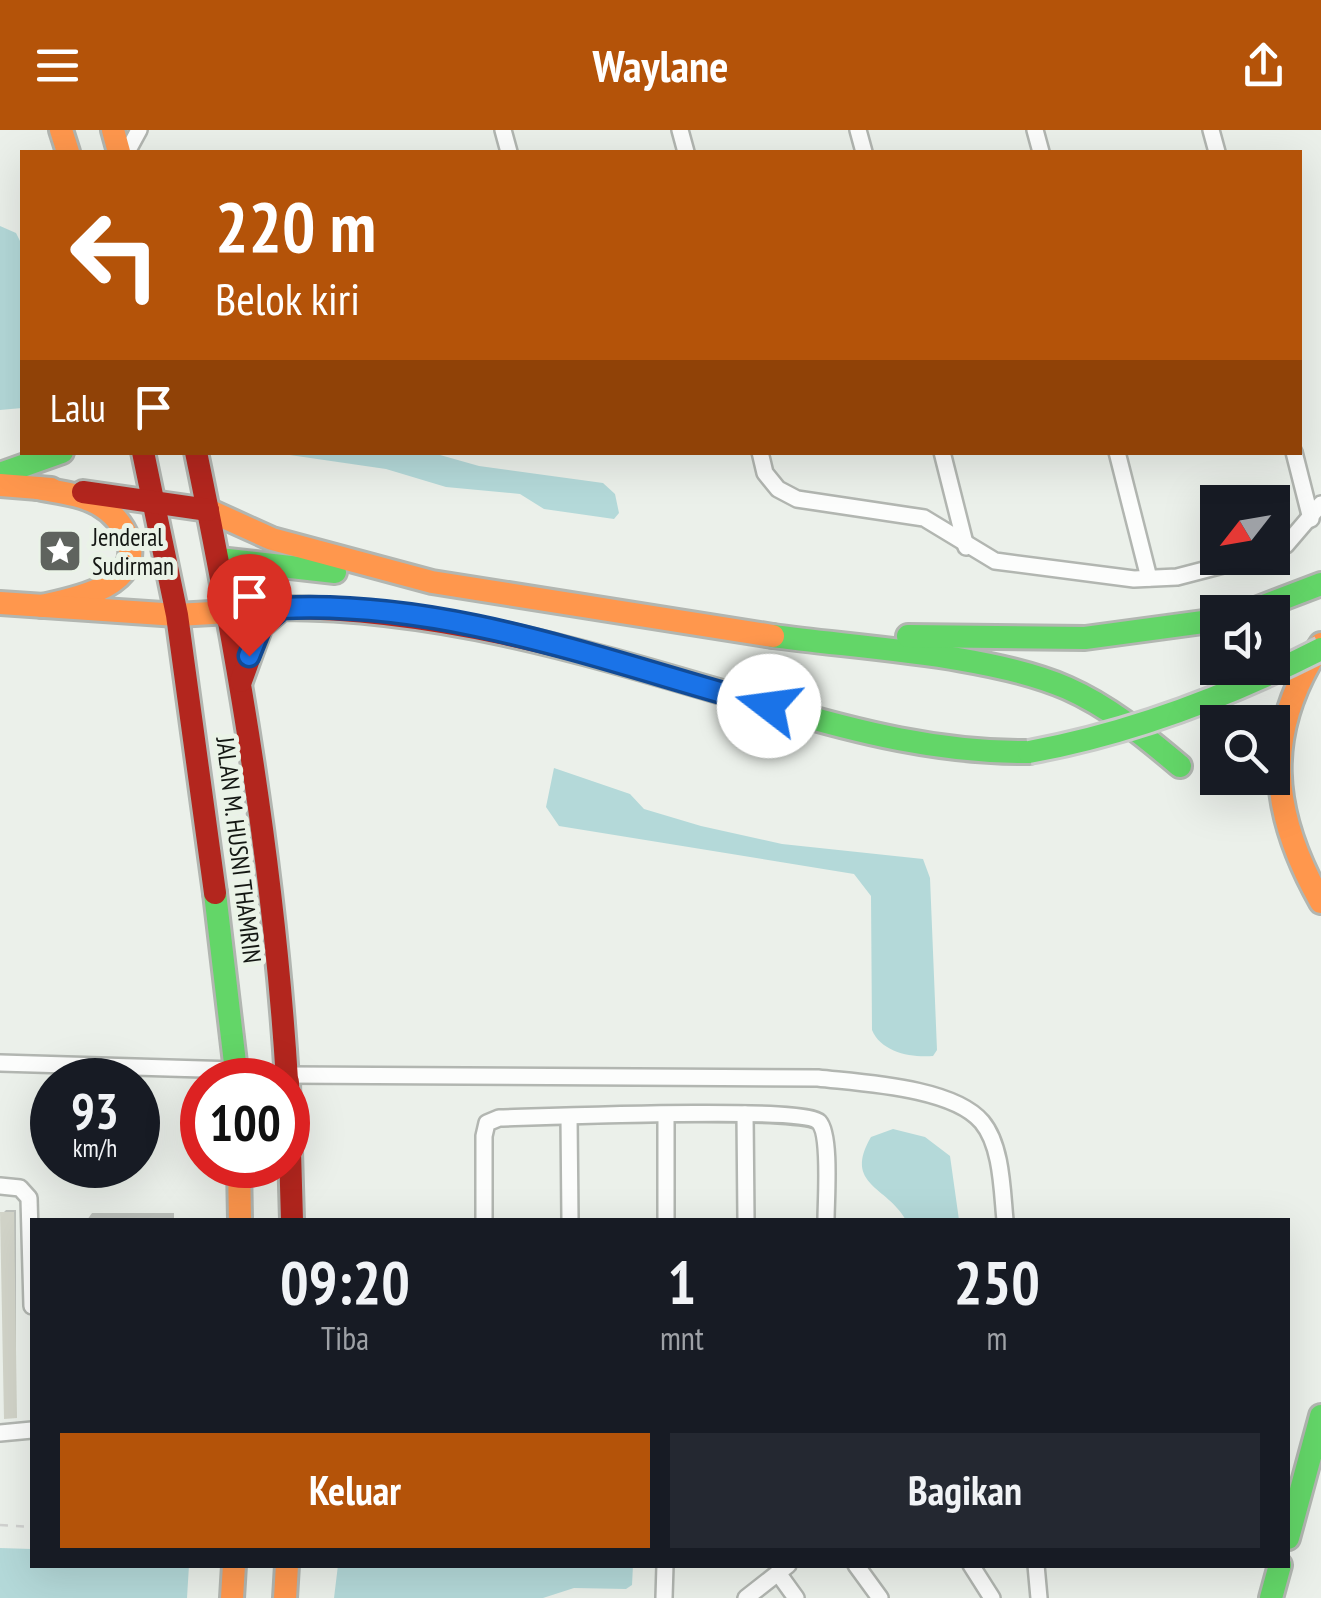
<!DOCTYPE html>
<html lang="id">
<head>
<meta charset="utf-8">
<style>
  body { margin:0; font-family:"PT Sans Narrow",sans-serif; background:#242831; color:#f1f3f6; height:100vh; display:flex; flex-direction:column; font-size:38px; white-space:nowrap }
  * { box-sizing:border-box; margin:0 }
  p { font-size:32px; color:#9ea1a6 }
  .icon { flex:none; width:55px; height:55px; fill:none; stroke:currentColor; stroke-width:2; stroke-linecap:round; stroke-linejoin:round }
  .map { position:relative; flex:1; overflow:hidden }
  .details { position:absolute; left:30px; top:1088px; width:1260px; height:350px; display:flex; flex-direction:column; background:#171b24; border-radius:0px; box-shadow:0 10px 40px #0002 }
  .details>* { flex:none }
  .guide { position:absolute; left:20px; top:20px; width:1282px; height:305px; border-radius:0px; box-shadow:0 10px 40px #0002; background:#b45309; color:#fff; overflow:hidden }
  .needle { width:65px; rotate:239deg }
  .controls { position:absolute; left:1200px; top:355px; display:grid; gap:20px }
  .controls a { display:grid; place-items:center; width:90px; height:90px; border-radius:0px; background:#171b24; box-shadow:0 10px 40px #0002; font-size:50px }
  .speed { position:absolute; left:30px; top:928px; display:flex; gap:20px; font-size:50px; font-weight:700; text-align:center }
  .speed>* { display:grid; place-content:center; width:130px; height:130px; border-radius:50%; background:#171b24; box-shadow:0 10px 40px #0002; line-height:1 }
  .speed small { font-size:25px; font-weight:400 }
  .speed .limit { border:15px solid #d22; background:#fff; color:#111 }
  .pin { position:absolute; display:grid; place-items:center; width:85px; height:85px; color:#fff; margin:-102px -42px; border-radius:50% 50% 50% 0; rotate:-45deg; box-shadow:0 0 10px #0007 }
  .pin .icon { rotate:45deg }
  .me { position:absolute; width:110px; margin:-55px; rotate:285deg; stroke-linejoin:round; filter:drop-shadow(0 0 8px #0008) }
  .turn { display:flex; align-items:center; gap:35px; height:210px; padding:0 30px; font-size:45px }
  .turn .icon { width:130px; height:130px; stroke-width:2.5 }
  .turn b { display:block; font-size:70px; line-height:85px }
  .then { display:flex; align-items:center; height:95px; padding:0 30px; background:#0003; gap:20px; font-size:38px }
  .eta { display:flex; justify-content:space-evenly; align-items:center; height:170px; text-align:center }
  .eta b { font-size:60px; font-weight:700; line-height:70px }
  .action { display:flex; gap:20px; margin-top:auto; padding:20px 30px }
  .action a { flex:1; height:115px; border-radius:0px; background:#b45309; color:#fff; font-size:40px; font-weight:700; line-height:115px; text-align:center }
  .action a+a { background:#242831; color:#f1f3f6 }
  header { display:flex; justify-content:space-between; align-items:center; height:130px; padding:0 30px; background:#b45309; color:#fff; font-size:45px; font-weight:700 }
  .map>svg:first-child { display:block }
  .water { fill:#b4d9d9 }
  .shadow { fill:#0003 }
  .building { fill:#d1d3c8 }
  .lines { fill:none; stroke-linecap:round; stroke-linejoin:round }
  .street-casing { stroke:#b2b6b1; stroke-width:20 }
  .fast-casing { stroke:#b2b6b1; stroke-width:28 }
  .slow-casing { stroke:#b2b6b1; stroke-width:28 }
  .jam-casing { stroke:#b2b6b1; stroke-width:28 }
  .path { stroke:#d1d2d0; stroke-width:2.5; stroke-dasharray:8 8; stroke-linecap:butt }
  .street { stroke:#fcfdfc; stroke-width:15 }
  .fast { stroke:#63d668; stroke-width:22 }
  .slow { stroke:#ff974d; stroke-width:22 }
  .jam { stroke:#b3261e; stroke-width:22 }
  .fast-bridge-casing { stroke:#c9cbc9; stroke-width:28; stroke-linecap:butt }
  .fast-bridge { stroke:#63d668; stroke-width:22 }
  .route-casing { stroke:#114b97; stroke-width:25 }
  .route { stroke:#1a73e8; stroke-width:18 }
  .labels { text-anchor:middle; stroke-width:10; stroke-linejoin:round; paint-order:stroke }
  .poi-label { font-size:25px; fill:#141713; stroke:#eaf3e7; text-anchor:start }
  .street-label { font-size:25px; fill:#141713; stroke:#eaf3e7 }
</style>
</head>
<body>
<header><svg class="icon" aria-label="menu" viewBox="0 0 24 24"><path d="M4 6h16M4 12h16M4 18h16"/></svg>Waylane<svg class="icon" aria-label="share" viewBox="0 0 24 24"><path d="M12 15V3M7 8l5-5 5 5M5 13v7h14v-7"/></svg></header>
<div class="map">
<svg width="1321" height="1468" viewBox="0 0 1321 1468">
  <rect width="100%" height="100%" fill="#ebf0ea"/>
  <!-- water -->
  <g class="water">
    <path d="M0,96l16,7 6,12v163l-22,2z"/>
    <path d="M276,323h157l46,13 124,17 12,11 4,19 -5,6 -70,-10 -24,-15 -74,-7 -60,-18z"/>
    <path d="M554,638l76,26 14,15 57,17 81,18 141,15 7,19 7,172 -4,6c-22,2 -52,-4 -61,-26l-1,-134 -17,-22 -295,-48 -13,-19z"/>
    <path d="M893,999l32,8 25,19 9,64h-53c-19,-34 -63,-35 -35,-83z"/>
    <path d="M0,1418l32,1v16h157l-2,33h-187z"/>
    <path d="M338,1435h295l-1,20 -6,4 -52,-1 -31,10h-209z"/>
  </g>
  <!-- shadow -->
  <g class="shadow">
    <path d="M6,1080h10v206l-13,-203z"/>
    <path d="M92,1083h82v7h-87z"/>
  </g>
  <!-- building -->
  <path class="building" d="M0,1082h14l3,206 -13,1z"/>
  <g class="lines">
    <defs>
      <g id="street">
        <path d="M503,0l6,22"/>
        <path d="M680,0l6,22"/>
        <path d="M858,0l6,22"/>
        <path d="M1035,0l6,22"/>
        <path d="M1211,0l6,22"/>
        <path d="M127,22l12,-22"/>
        <path d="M760,322l5,21 13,16 19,10 127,19 71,43 139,18 43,-2 73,-19"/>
        <path d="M942,322l24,95"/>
        <path d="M1117,322l32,126"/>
        <path d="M1294,322l17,67"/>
        <path d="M1272,420l14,-5 35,-41"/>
        <path d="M0,933l236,7"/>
        <path d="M287,945l531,3c43,5 135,9 164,44 20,24 20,69 23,98"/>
        <path d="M745,984l1,106"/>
        <path d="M569,987l1,103"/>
        <path d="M0,1056l20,2 9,10 3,108"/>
        <path d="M484,1090v-84l3,-13 12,-5c40,-1 305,-12 320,4 12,13 7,78 7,98"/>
        <path d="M666,1090v-104"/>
        <path d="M0,1303l32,-3"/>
        <path d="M856,1435l24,33"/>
        <path d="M971,1435l21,33"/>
        <path d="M1036,1435l3,33"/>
        <path d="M778,1443l18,25"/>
        <path d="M664,1468l1,-33"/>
        <path d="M746,1468l42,-33"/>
      </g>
      <g id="fast">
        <path d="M0,344l62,-22"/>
        <path d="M219,429l116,13"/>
        <path d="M1248,482l73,-28"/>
        <path d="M773,506c86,12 216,18 294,52 43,19 77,48 113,78"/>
        <path d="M908,506l177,2 133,-18"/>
        <path d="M773,577c84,25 168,46 256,45"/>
        <path d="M215,763l22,187"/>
        <path d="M1288,1408l33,-122"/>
        <path d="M1271,1468l9,-33"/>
      </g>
      <g id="slow">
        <path d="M61,0l7,22"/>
        <path d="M113,0l6,22"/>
        <path d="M0,355l51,4"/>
        <path d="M38,358c19,4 42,6 60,16 14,8 25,21 30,35 16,47 -54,60 -86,67"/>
        <path d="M208,380l64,29 160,43 341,54"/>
        <path d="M0,473l177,12 52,-3"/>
        <path d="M1321,514c-59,89 -51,168 0,258"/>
        <path d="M239,1035l1,55"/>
        <path d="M232,1468l2,-33"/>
        <path d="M285,1468l2,-33"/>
      </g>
      <g id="jam">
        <path d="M143,322l34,163 38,278"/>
        <path d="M196,322c43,208 78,416 91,628"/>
        <path d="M83,362l125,18"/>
        <path d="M241,551l20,-55 21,-18c172,0 328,52 491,99"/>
        <path d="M288,952l4,138"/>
      </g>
    </defs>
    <!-- street casing -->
    <use href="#street" class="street-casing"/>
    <!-- fast casing -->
    <use href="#fast" class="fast-casing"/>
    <!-- slow casing -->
    <use href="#slow" class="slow-casing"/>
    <!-- jam casing -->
    <use href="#jam" class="jam-casing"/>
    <!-- path -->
    <path class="path" d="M0,1395l32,2"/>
    <!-- street -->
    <use href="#street" class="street"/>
    <!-- fast -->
    <use href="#fast" class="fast"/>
    <!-- slow -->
    <use href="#slow" class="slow"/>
    <!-- jam -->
    <use href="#jam" class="jam"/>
    <defs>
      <path id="fast-bridge" d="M1029,622c103,-19 198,-55 292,-103"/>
    </defs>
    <!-- fast-bridge casing -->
    <use href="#fast-bridge" class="fast-bridge-casing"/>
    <!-- fast-bridge -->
    <use href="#fast-bridge" class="fast-bridge"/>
  </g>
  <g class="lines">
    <defs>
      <path id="route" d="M249,526l12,-30 21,-18c168,-8 327,55 487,98"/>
    </defs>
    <!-- route casing -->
    <use href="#route" class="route-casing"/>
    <!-- route -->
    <use href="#route" class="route"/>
  </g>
  <!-- icons -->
  <defs>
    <symbol id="sight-square" viewBox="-11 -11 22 22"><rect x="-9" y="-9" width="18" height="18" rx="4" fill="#5f635e" stroke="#eaf3e7"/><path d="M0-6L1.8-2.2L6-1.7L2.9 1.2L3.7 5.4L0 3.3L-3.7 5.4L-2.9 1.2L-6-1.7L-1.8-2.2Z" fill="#fff"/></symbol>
  </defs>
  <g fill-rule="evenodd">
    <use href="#sight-square" x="35" y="396" width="50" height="50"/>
  </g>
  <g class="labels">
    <!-- poi labels -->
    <g class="poi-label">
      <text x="92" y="416">Jenderal<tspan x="92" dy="29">Sudirman</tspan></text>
    </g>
    <!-- street labels -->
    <g class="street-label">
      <text transform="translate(239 720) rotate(83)" y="9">JALAN M. HUSNI THAMRIN</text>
    </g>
  </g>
</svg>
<div class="controls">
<a><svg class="needle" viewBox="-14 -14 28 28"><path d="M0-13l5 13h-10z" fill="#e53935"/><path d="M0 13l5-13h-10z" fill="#9ea1a6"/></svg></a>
<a><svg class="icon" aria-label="sound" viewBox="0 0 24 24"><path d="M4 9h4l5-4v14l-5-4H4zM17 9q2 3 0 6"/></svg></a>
<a><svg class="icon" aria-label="search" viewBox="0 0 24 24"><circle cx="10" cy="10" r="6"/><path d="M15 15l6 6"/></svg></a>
</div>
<div class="speed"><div>93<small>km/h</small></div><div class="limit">100</div></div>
<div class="pin" style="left:249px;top:526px;background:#d93025"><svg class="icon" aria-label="arrive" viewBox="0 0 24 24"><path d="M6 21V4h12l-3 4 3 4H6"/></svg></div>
<svg class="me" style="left:769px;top:576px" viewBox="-20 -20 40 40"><circle r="19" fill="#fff"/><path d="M0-13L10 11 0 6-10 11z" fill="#1a73e8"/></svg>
<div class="guide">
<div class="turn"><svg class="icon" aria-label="left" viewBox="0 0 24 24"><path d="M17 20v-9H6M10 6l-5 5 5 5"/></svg><div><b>220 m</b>Belok kiri</div></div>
<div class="then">Lalu<svg class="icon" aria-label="arrive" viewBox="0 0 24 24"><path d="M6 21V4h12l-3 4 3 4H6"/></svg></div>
</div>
<section class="details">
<div class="eta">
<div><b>09:20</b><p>Tiba</p></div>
<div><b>1</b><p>mnt</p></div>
<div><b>250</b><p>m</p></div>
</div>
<div class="action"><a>Keluar</a><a>Bagikan</a></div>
</section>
</div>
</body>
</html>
